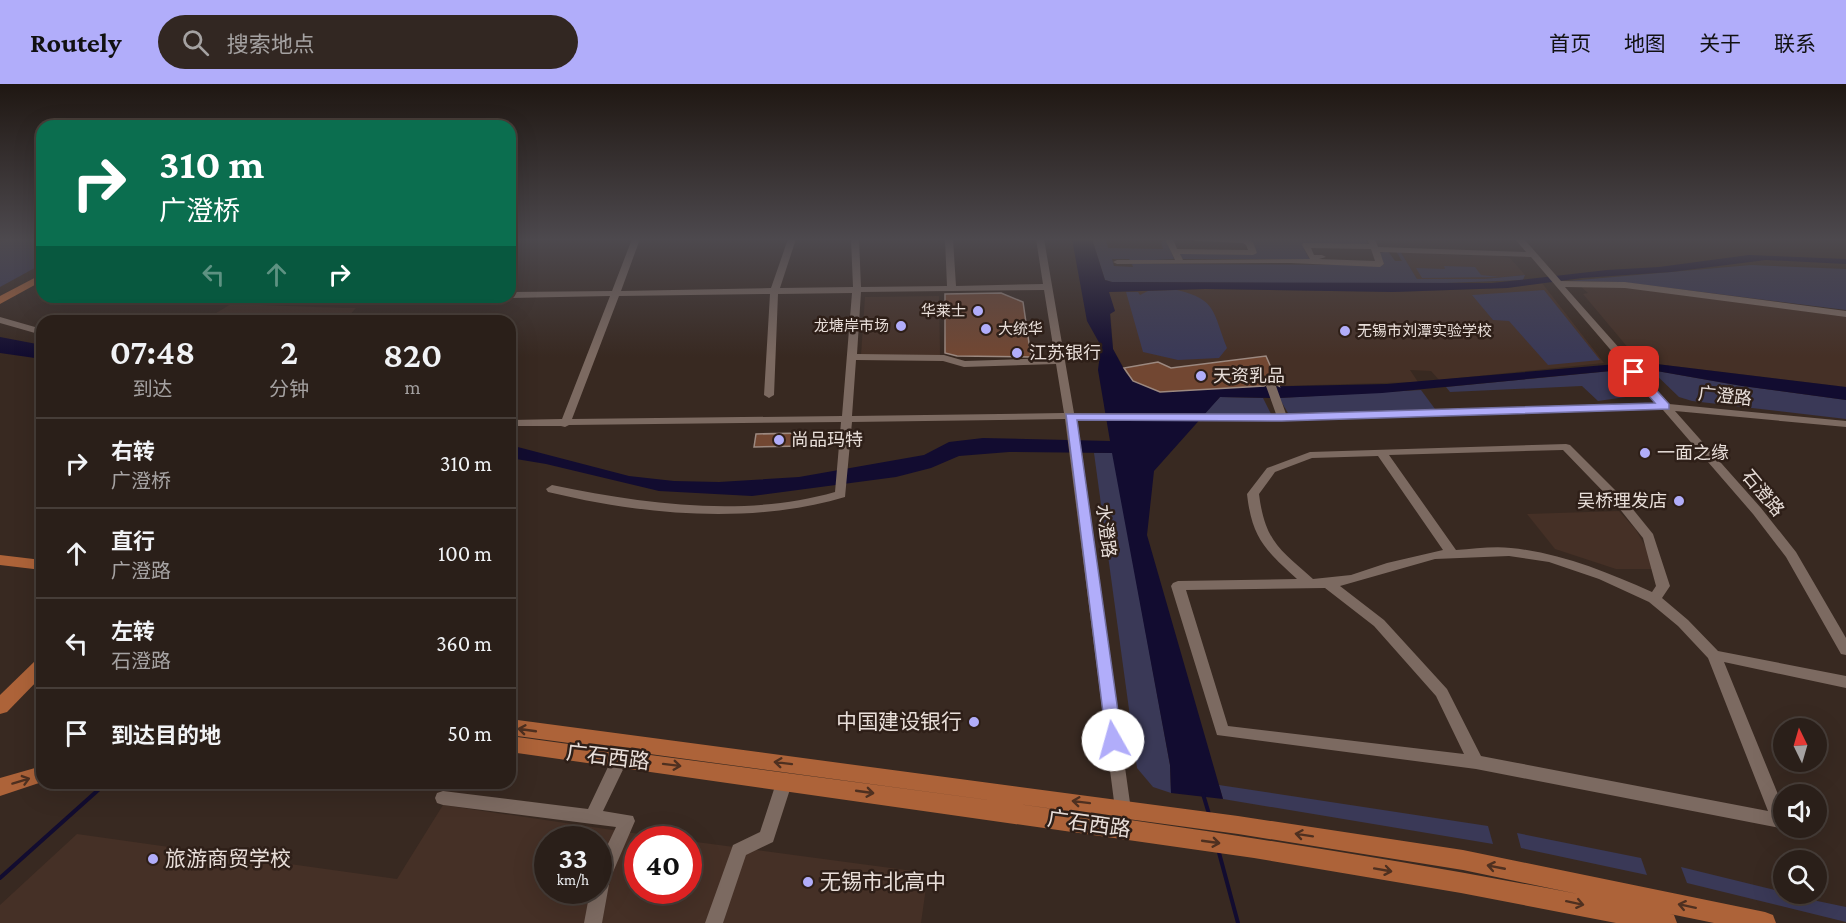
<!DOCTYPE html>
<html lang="zh">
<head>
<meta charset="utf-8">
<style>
  body { margin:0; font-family:"Crimson Pro","Noto Sans SC",serif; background:#322722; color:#f1f3f6; height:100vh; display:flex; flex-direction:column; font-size:22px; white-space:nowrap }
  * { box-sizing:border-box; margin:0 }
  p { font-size:20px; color:#a5a2a2 }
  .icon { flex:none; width:33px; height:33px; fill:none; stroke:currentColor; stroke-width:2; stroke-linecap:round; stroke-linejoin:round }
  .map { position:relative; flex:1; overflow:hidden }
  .details { position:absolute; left:36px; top:231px; width:480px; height:474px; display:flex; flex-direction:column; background:#2a1f19; border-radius:18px; box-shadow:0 6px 24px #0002,0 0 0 2px #463d38 }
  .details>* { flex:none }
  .guide { position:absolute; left:36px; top:36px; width:480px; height:183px; border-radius:18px; box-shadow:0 6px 24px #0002,0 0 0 2px #463d38; background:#0b6e4f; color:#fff; overflow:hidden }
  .needle { width:39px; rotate:355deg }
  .fabs { position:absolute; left:1773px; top:634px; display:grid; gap:12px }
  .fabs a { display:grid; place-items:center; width:54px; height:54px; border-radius:50%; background:#2a1f19; box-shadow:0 6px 24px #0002,0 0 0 2px #463d38; font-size:30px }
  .speed { position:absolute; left:534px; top:742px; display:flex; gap:12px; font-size:30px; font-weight:700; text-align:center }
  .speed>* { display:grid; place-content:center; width:78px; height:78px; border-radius:50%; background:#2a1f19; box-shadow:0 6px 24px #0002,0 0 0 2px #463d38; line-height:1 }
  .speed small { font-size:15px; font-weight:400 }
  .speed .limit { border:9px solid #d22; background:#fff; color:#111 }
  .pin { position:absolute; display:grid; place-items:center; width:51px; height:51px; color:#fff; margin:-26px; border-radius:12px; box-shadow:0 3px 9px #0006 }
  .me { position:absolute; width:66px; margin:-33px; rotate:353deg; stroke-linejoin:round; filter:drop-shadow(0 0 4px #0008) }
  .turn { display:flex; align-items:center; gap:21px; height:126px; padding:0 24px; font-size:27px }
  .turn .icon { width:78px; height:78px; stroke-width:2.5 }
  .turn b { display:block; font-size:42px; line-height:51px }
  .lanes { display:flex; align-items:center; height:57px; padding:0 24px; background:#0003; justify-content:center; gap:30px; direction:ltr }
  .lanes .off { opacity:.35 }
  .eta { display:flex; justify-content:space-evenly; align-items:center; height:102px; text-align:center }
  .eta b { font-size:36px; font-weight:600; line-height:42px }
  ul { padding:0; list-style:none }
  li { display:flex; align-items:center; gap:18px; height:90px; padding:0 24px; border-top:2px solid #463d38 }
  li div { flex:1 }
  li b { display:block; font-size:22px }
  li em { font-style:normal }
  header { display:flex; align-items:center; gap:36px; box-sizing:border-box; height:84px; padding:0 30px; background:#b1adfa; color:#111 }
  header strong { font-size:28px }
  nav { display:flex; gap:33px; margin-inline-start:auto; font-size:21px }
  .search { width:420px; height:54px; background:#322722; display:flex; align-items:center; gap:15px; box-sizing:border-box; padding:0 21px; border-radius:33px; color:#a5a2a2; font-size:22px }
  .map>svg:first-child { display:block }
  .built { fill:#453026; fill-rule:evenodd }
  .green { fill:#3a3957 }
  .water { fill:#120c30 }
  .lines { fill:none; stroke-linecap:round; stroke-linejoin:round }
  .stream { stroke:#120c30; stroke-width:4 }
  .building { fill:#724732; stroke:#9c8980; stroke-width:1.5 }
  .minor { fill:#7c6a61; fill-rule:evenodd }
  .major { fill:#ad6339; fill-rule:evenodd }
  .oneway { stroke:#4e3020 }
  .route { fill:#b1adfa; stroke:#7370a2; stroke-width:1.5 }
  .poi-dot { fill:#b1adfa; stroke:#2e1f18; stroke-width:2 }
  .labels { text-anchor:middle; stroke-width:5; stroke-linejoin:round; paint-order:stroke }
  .far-poi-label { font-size:15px; fill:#e8ded9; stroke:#2e1f18; text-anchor:end }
  .poi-label { font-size:18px; fill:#e8ded9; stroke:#2e1f18; text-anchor:start }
  .street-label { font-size:18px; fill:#e8ded9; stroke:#2e1f18 }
  .near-poi-label { font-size:21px; fill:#e8ded9; stroke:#2e1f18; text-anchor:start }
  .near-street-label { font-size:21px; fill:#e8ded9; stroke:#2e1f18 }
</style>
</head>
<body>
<header>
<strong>Routely</strong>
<div class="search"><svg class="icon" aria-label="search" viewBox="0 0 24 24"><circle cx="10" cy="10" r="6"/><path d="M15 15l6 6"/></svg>搜索地点</div>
<nav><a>首页</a><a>地图</a><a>关于</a><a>联系</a></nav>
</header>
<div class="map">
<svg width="1846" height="839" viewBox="0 0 1846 839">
  <rect width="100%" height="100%" fill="#382921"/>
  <!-- built -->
  <g class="built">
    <path d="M1400,167l72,5 -1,-2 25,1 14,3 15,17 -41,4h-67z"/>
    <path d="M1542,199l62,80 -165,17 -8,-9 -21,-1 8,12 -139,4 -13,-30 -95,12 -13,-6 -34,6 -11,-19 -4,-57 96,-3 188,3 114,-4z"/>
    <path d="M1580,202h36l230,31v70l-206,-25 -57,-68 5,-1z"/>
    <path d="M939,212l1,59h-79l4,-58z"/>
    <path d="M231,220l113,4h12l-12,13h-141z"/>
    <path d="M1619,427l17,19 12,21 4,18h-36l-61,-20 -28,-35z"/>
    <path d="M443,721l237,35h-42v51h50l1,-50 239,32 -7,50h-921v-18l77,-71 320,45zM548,756h50v51h-50z"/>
  </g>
  <!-- green -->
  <g class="green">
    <path d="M7,155h35v25l-42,23v-45z"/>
    <path d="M1092,155h20l-6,1 2,8 55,1 -2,-7 5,-3 8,20 -44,2 -1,-2h-17l2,7 19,1 -1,-3 252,1 -5,-12 9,-2 7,10h7l-6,-10h4l17,28h67l41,-4 -2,5 -103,4 -308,-2 -7,-2z"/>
    <path d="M1220,155h146l2,6 -58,-1 -6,5 5,9 10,1h-138l-1,-6 71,2 -1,-13z"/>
    <path d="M1751,181l95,4v41l-224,-28 -54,-1z"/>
    <path d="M1444,182l31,1 6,8 18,2 -77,1 -6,-10 29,1z"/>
    <path d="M1177,206c40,9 36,23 50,58l-8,10 -41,2 -35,-8 -17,-60h12l2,3 8,-4z"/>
    <path d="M1544,206l56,70 -52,5 -39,-44 -16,-1 -21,-25z"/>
    <path d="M1651,286l91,16 104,14v19l-154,-18 -13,-4z"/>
    <path d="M1611,287l21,22 -6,4 -28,4 -16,-15 -132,6 -4,-5z"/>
    <path d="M1421,306l14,19 -147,4 -9,-15z"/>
    <path d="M1220,313l43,1 8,16 -68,1z"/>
    <path d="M1094,369h19l57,312 1,28 -18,-6 -16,-19z"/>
    <path d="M1219,701l269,41 5,18 -270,-45z"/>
    <path d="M1517,749l124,25 6,17 -126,-27z"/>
    <path d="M1681,783l102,25 1,2 62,13v15l-159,-39z"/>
  </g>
  <!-- water -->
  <g class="water">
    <path d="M1072,155h20l13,41 7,2 380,1 115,-13 52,-3 90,-12 97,4v5l-80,-4 -95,12 -89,6 -75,10 -114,4 -188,-3 -96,3 6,19 -5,3 3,35 13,24 7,8 27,11 44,-4 183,-4 253,-22 206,25v13l-104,-14 -91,-16 -40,1 -229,22 -103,5 -59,-1 -66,74 -7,64 76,264 -52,-6 -1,-28 -58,-312 -103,-1 -50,4 -28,12 -35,9 -144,19 -93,-5 -113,-27 -36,-6v-13l119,31 45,5 45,1 80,-5 125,-22 25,-13 34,-4 127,3 -12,-71 3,-24 -14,-25z"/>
    <path d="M0,253l42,8v14l-42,-6z"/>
  </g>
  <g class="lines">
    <!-- stream -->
    <g class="stream">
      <path d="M1203,710l6,20"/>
      <path d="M1218,765l20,74"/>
      <path d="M0,794l106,-95"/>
    </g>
  </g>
  <!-- building -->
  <g class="building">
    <path d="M1001,209l22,9 8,55 -74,-1 -12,-3v-59z"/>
    <path d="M1266,272l13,30 -9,-5 -6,5 -104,6 -27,-11 -9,-13 34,-6 13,6z"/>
    <path d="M804,349l-1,13 -49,1 2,-13z"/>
  </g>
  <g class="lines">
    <!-- minor -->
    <g class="minor">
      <path d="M632,155h8l-19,52 150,-3 17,-49h8l-16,49 73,-1 -2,-48h8l2,48 86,-1 -2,-47h8l3,47 87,-2 -7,-45h8l30,174 202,1 -10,-28 5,-3 5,3 10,28 371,-10 -126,-147 -151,-5 4,12 -4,3 -90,-4 -173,1 -4,-2 4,-2h58l-10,-21h8l4,10 71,1 -2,-5 -3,-2 -47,-2 -4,-2h55l6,3 4,11 -4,2 -73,-1 3,6 127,-1 -8,-14 1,-2 66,1 -2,-5h8l3,8 148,5 -11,-13h9l37,42 64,1 221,29v6l-221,-29 -60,-1 104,117 177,17v6l-171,-16 86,97 35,44 50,86v17l-5,-1 -55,-97 -33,-43 -90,-104 -24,-1 -357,11 -206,-1 56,398 -2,5 -6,2 -6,-2 -2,-5 -51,-398 -213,3 -7,75c-95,28 -201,18 -297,-5l-2,-3 6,-4c92,19 192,33 283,7l6,-70 -272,3 -4,2 -4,-1h-51v-6l52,-1 48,-123 -100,2 -3,-1h3v-5l102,-1zM1311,164l60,1 4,12 -56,-2 7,-2 -4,-2h-8zM1044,206l11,68 -90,3 -21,-6 -87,-1 4,-62zM852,209l-10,123 -270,3 47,-123 151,-2 -6,101 5,3 5,-3 4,-101zM856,276l87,1 21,6 92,-3 8,49 -212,3z"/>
      <path d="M0,233l42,12v6l-42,-12z"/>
      <path d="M1566,360l4,1 57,57 26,32 17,52 -8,12 26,22 30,31 128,25v12l-122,-26 60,147v18l-4,1 -304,-59 -259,-34 -46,-149 2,-3 5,-2 119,-2c-32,-29 -45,-41 -50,-85l20,-26 43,-16zM1563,366l56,58 24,30 13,48 -4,6c-46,-20 -91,-39 -141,-44 -18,-2 -37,1 -55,2l-67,-95zM1378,372l65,94 -56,13 -36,12 -38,4c-34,-30 -48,-38 -54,-85l16,-22 37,-14zM1509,472l40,6 50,17 50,23 29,24 30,32 60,153 -287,-55 -34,-67 -63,-69 -44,-34 95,-27zM1325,504l49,38 62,70 28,58 -236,-28 -42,-136z"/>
      <path d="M623,663l6,1 2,5 -28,58 30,5 2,5 -25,58 -8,44h-18l6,-32h8v-26l18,-38 -173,-22 -6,-2 -2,-5 2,-5 6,-2 145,18 29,-61z"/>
      <path d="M785,689l6,2 2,5 -20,62 -27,13 -23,68h-18l28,-78 27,-13 17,-52 2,-5z"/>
    </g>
    <!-- major -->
    <g class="major">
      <path d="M42,190v7l-42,23v-8z"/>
      <path d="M0,471l42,5v10l-42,-5z"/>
      <path d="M42,574v18l-35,36 -7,2v-19l36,-35z"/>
      <path d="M510,635l728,97 225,34 302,62 8,3 3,8h-62l-44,-9 4,1 3,8h-61l-155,-30 -207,-35 -744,-106v-16c357,49 715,90 1068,158l-115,-24 -225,-36 -728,-99z"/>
      <path d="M42,682v16l-42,14v-18z"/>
    </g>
  </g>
  <!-- one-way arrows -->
  <defs><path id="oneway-shaft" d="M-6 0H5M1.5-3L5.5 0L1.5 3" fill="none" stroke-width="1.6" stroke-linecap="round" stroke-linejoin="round" transform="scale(1.5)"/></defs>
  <g class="oneway">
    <use href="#oneway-shaft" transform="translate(527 646) rotate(-172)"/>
    <use href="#oneway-shaft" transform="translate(783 679) rotate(-173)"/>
    <use href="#oneway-shaft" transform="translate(672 681) rotate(7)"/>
    <use href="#oneway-shaft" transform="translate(21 697) rotate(-17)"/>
    <use href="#oneway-shaft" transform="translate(865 708) rotate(8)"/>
    <use href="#oneway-shaft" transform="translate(1081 718) rotate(-173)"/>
    <use href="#oneway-shaft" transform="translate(1304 751) rotate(-171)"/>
    <use href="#oneway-shaft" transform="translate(1211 758) rotate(8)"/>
    <use href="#oneway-shaft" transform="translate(1496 783) rotate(-169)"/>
    <use href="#oneway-shaft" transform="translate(1383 786) rotate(10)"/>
    <use href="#oneway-shaft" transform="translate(1575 819) rotate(12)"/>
    <use href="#oneway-shaft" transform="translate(1687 822) rotate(-168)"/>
  </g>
  <!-- sky -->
  <linearGradient id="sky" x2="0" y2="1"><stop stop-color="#1f1712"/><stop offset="0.57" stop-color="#4d494e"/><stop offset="1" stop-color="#4d494e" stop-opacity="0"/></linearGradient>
  <rect width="1846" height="273" fill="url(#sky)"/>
  <!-- route -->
  <path class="route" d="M1634,285l4,1 31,34v5l-387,12 -205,-1 45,320 -2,5h-13l-41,-331h216l373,-11 -27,-31z"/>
  <!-- markers -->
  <g class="poi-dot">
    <circle cx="978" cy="227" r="6"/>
    <circle cx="901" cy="242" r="6"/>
    <circle cx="986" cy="245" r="6"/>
    <circle cx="1345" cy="247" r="6"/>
    <circle cx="1017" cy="269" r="6"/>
    <circle cx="1201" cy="292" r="6"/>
    <circle cx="779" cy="356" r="6"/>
    <circle cx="1645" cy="369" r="6"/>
    <circle cx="1679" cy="417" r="6"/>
    <circle cx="974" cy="638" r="6"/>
    <circle cx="153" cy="775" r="6"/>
    <circle cx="808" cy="798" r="6"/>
  </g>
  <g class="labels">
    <!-- far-poi labels -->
    <g class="far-poi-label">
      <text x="966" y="232">华莱士</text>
      <text x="889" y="247">龙塘岸市场</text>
      <text x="998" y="250" text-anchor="start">大统华</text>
      <text x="1357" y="252" text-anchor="start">无锡市刘潭实验学校</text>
    </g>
    <!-- poi labels -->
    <g class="poi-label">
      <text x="1029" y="275">江苏银行</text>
      <text x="1213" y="298">天资乳品</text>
      <text x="791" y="362">尚品玛特</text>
      <text x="1657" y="375">一面之缘</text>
      <text x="1667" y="423" text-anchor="end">吴桥理发店</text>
    </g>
    <!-- street labels -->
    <g class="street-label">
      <text transform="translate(1725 312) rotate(6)" y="6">广澄路</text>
      <text transform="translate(1763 409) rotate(50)" y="6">石澄路</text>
      <text transform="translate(1106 447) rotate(83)" y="6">水澄路</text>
    </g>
    <!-- near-poi labels -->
    <g class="near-poi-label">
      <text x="962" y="645" text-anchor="end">中国建设银行</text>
      <text x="165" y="782">旅游商贸学校</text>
      <text x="820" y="805">无锡市北高中</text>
    </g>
    <!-- near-street labels -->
    <g class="near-street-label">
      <text transform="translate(608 673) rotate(7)" y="7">广石西路</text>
      <text transform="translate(1089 740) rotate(8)" y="7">广石西路</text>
    </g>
  </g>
</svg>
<div class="fabs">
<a><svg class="needle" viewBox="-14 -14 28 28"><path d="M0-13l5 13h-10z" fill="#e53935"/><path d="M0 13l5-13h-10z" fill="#a5a2a2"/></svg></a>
<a><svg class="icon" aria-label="sound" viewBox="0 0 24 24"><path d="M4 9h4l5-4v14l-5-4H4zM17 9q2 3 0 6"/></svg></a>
<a><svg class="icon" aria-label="search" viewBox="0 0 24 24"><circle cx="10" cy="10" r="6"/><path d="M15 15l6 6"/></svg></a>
</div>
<div class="speed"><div>33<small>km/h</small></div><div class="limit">40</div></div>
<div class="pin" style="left:1634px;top:288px;background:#d93025"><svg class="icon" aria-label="arrive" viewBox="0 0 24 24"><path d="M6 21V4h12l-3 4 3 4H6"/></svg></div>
<svg class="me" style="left:1113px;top:656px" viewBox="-20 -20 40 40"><circle r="19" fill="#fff"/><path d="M0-13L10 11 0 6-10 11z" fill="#b1adfa"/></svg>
<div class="guide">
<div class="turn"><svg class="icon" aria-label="right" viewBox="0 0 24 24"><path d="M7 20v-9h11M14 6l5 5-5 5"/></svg><div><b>310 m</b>广澄桥</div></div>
<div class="lanes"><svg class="icon off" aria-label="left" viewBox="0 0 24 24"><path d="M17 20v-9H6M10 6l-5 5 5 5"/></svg><svg class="icon off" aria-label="ahead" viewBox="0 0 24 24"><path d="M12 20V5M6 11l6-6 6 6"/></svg><svg class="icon" aria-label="right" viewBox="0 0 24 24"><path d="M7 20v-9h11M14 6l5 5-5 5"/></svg></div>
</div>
<section class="details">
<div class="eta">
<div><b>07:48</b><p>到达</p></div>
<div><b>2</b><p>分钟</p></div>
<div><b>820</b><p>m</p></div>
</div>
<ul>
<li><svg class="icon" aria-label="right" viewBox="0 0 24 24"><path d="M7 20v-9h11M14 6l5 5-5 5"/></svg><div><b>右转</b><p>广澄桥</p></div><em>310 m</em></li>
<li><svg class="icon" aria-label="ahead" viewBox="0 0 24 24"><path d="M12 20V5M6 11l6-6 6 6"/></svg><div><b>直行</b><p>广澄路</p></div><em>100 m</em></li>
<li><svg class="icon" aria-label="left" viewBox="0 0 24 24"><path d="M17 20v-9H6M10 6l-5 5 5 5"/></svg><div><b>左转</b><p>石澄路</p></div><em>360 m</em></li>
<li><svg class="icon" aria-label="arrive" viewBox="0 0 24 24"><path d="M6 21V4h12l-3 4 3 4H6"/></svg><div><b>到达目的地</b></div><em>50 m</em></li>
</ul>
</section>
</div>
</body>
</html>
